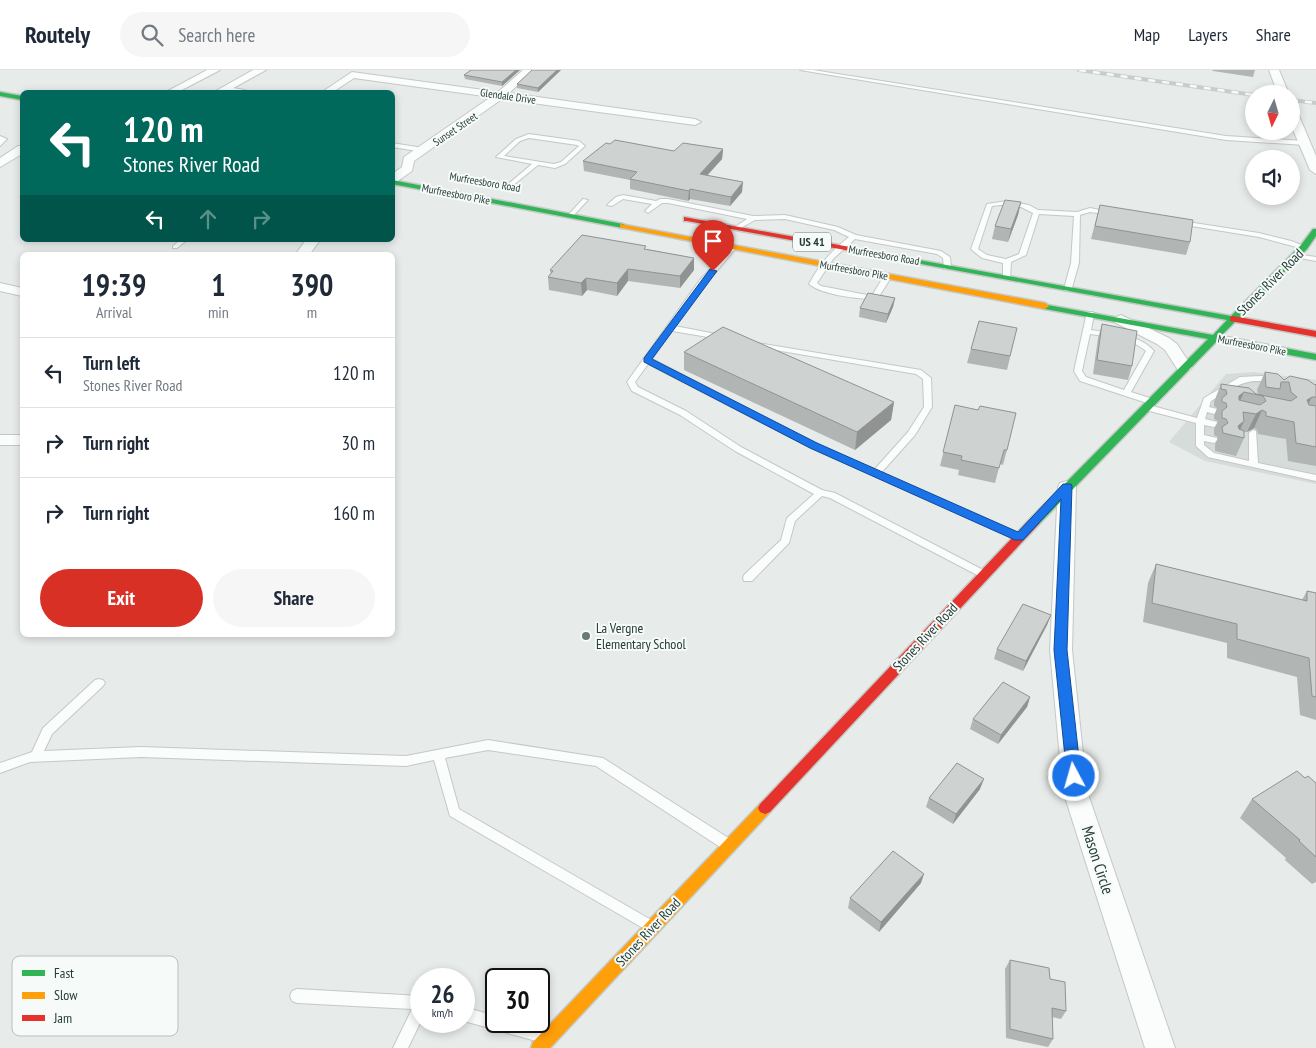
<!DOCTYPE html>
<html lang="en">
<head>
<meta charset="utf-8">
<style>
  body { margin:0; font-family:"PT Sans Narrow",sans-serif; background:#f6f6f7; color:#1f2937; height:100vh; display:flex; flex-direction:column; font-size:19px; white-space:nowrap }
  * { box-sizing:border-box; margin:0 }
  p { font-size:16px; color:#747a83 }
  .icon { flex:none; width:28px; height:28px; fill:none; stroke:currentColor; stroke-width:2; stroke-linecap:round; stroke-linejoin:round }
  .map { position:relative; flex:1; overflow:hidden }
  .panel { position:absolute; left:20px; top:182px; width:375px; height:385px; display:flex; flex-direction:column; background:#fff; border-radius:8px; box-shadow:0 2px 8px #0003 }
  .panel>* { flex:none }
  .guide { position:absolute; left:20px; top:20px; width:375px; height:152px; border-radius:8px; box-shadow:0 2px 8px #0003; background:#00695c; color:#fff; overflow:hidden }
  .needle { width:32px; rotate:185deg }
  .buttons { position:absolute; left:1245px; top:15px; display:grid; gap:10px }
  .buttons a { display:grid; place-items:center; width:55px; height:55px; border-radius:50%; background:#fff; box-shadow:0 2px 8px #0003; font-size:25px }
  .speed { position:absolute; left:410px; top:898px; display:flex; gap:10px; font-size:25px; font-weight:700; text-align:center }
  .speed>* { display:grid; place-content:center; width:65px; height:65px; border-radius:50%; background:#fff; box-shadow:0 2px 8px #0003; line-height:1 }
  .speed small { font-size:12px; font-weight:400 }
  .speed .limit { border:2px solid #111; border-radius:8px; background:#fff; color:#111 }
  .pin { position:absolute; display:grid; place-items:center; width:42px; height:42px; color:#fff; margin:-51px -21px; border-radius:50% 50% 50% 0; rotate:-45deg; box-shadow:0 0 5px #0007 }
  .pin .icon { rotate:45deg }
  .me { position:absolute; width:55px; margin:-28px; rotate:354deg; stroke-linejoin:round; filter:drop-shadow(0 0 4px #0008) }
  .turn { display:flex; align-items:center; gap:18px; height:105px; padding:0 20px; font-size:22px }
  .turn .icon { width:65px; height:65px; stroke-width:2.5 }
  .turn b { display:block; font-size:35px; line-height:42px }
  .lanes { display:flex; align-items:center; height:48px; padding:0 20px; background:#0003; justify-content:center; gap:25px; direction:ltr }
  .lanes .off { opacity:.35 }
  .eta { display:flex; justify-content:space-evenly; align-items:center; height:85px; text-align:center }
  .eta b { font-size:30px; font-weight:800; line-height:35px }
  .button { display:flex; gap:10px; margin-top:auto; padding:10px 20px }
  .button a { flex:1; height:58px; border-radius:30px; background:#d93025; color:#fff; font-size:20px; font-weight:800; line-height:58px; text-align:center }
  .button a+a { background:#f6f6f7; color:#1f2937 }
  ul { padding:0; list-style:none }
  li { display:flex; align-items:center; gap:15px; height:70px; padding:0 20px; border-top:1px solid #e0e1e3 }
  li div { flex:1 }
  li b { display:block; font-size:19px }
  li em { font-style:normal }
  header { display:flex; align-items:center; gap:30px; box-sizing:border-box; height:70px; padding:0 25px; background:#fff; border-bottom:1px solid #e0e1e3 }
  header strong { font-size:24px }
  nav { display:flex; gap:28px; margin-inline-start:auto; font-size:18px }
  .search { width:350px; height:45px; background:#f6f6f7; display:flex; align-items:center; gap:12px; box-sizing:border-box; padding:0 18px; border-radius:28px; color:#747a83; font-size:19px }
  .map>svg:first-child { display:block }
  .built { fill:#d5dcd9 }
  .lines { fill:none; stroke-linecap:round; stroke-linejoin:round }
  .lane-casing { stroke:#c4c8c6; stroke-width:2 }
  .street-casing { stroke:#c4c8c6; stroke-width:2 }
  .fast-casing { stroke:#c3c9c6; stroke-width:3 }
  .slow-casing { stroke:#c3c9c6; stroke-width:3 }
  .jam-casing { stroke:#c3c9c6; stroke-width:3 }
  .lane { fill:#fbfcfc; fill-rule:evenodd }
  .street { fill:#fbfcfc; fill-rule:evenodd }
  .fast { fill:#30b455; fill-rule:evenodd }
  .slow { fill:#ff9f0a; fill-rule:evenodd }
  .jam { fill:#e5322d; fill-rule:evenodd }
  .rail-casing { stroke:#c8ccca; stroke-width:4 }
  .rail { stroke:#f6faf8; stroke-width:2.5; stroke-dasharray:7; stroke-linecap:butt }
  .wall { fill:#b1b5b3 }
  .shaded-wall { fill:#909392 }
  .building { fill:#ced2d0; stroke:#909392; fill-rule:evenodd }
  .route { fill:#1a73e8; stroke:#114b97 }
  .poi-dot { fill:#6a7a75; stroke:#f6faf8; stroke-width:2 }
  .labels { text-anchor:middle; stroke-width:4; stroke-linejoin:round; paint-order:stroke }
  .far-street-label { font-size:11px; fill:#263d37; stroke:#f6faf8 }
  .shield { fill:#f6faf8; stroke:#647671; stroke-width:1 }
  .shield-label { font-size:12px; font-weight:bold; fill:#263d37 }
  .street-label { font-size:14px; fill:#263d37; stroke:#f6faf8 }
  .poi-label { font-size:14px; fill:#263d37; stroke:#f6faf8; text-anchor:start }
  .near-street-label { font-size:16px; fill:#263d37; stroke:#f6faf8 }
  .key { fill:#f6faf8; stroke:#b8c1be; stroke-width:1 }
  .key-label { font-size:14px; fill:#263d37 }
</style>
</head>
<body>
<header>
<strong>Routely</strong>
<div class="search"><svg class="icon" aria-label="search" viewBox="0 0 24 24"><circle cx="10" cy="10" r="6"/><path d="M15 15l6 6"/></svg>Search here</div>
<nav><a>Map</a><a>Layers</a><a>Share</a></nav>
</header>
<div class="map">
<svg width="1316" height="978" viewBox="0 0 1316 978">
  <rect width="100%" height="100%" fill="#e7ebe9"/>
  <!-- built -->
  <path class="built" d="M1253,302l63,8v104l-111,-23 -36,-19 57,-68z"/>
  <g class="lines">
    <defs>
      <g id="lane">
        <path d="M800,0h13l413,66 79,5 3,2 -3,2 -79,-5z"/>
        <path d="M226,17l19,3 3,2h-10l-14,-2v-2z"/>
        <path d="M529,64l50,7 6,5 -20,18 -10,4 -17,-3 -27,22h-4v-2l25,-21 -36,-7 20,-18zM529,68l48,7 2,1 -18,16 -7,2 -50,-8 16,-15z"/>
        <path d="M0,66l7,3 -7,7z"/>
        <path d="M392,73l31,5 3,2 -3,2 -31,-5z"/>
        <path d="M623,125l33,6 4,-2h8l85,17 32,-1 53,12 18,8 85,16 9,6 1,10 -7,2 -1,-11 -6,-4 -82,-15 -22,20 -16,24 4,3 46,9 6,-1 12,-20h6l1,2 -14,22c-15,3 -58,-4 -69,-14 10,-19 23,-34 40,-47l-15,-7 -49,-11 -30,1 -18,10 -3,-2 1,-1 12,-8 -79,-16h-6l-14,10 -3,-2 7,-7 -29,-5 -11,7 -5,-1 9,-8z"/>
        <path d="M583,129l5,1 -15,16h-4v-2z"/>
        <path d="M1007,131l22,4 9,5 39,2 13,-4 21,4 1,1 -3,2 -19,-3 -10,3 -1,48 -8,28h-6l-1,-2 7,-26 3,-47 -35,-2 -13,41 -15,7 -1,18 -7,-2v-15l-21,-5 -10,-8 -1,-1 16,-45zM1000,135l19,1 14,7 -14,41 -13,5 -19,-4 -9,-6 14,-43z"/>
        <path d="M1181,151l78,12 32,8 16,6 -3,2 -45,-12 -80,-13 -1,-1z"/>
        <path d="M180,170h7l-10,8h-4v-2z"/>
        <path d="M734,175l2,1v2l-31,37 -30,41 51,10v4l-54,-9 -20,28 165,85 57,26 34,-38 16,-25 -1,-28 -7,-5 -159,-27 -4,-2 4,-2 164,27 10,8 1,29 -17,28 -34,38 141,62 2,2 -2,2h-6l-205,-91 -163,-84 -13,18 3,5 48,24 55,36 81,43 13,3 152,79 1,2 -1,2h-8l-149,-78 -8,-2 -27,25 -6,22 -37,38h-8l-1,-3 1,-3 37,-35 6,-22 27,-24 -79,-43 -55,-36 -48,-24 -5,-9 72,-101 33,-35z"/>
        <path d="M1296,184l20,3v4l-22,-4 -2,-1z"/>
        <path d="M1087,242h6l1,2 -3,16c21,3 48,4 63,21l-23,41 22,7v4h-6l-67,-22 -6,-10zM1090,264c18,3 41,4 56,17l-22,39 -38,-13 -4,-6z"/>
        <path d="M1261,306l18,3 1,2 -4,2c-33,-6 -38,3 -65,18l-2,6 8,2 1,2 -4,3 -7,-2 -2,7 12,3 1,2 -4,3 -10,-2v10l13,3 1,2 -4,3 -10,-2v4l10,8 35,8v-28l4,-3 3,1 2,32 58,12v6l-108,-24 -12,-11v-23l-54,-14 -1,-2 4,-3 52,14 7,-20 36,-21z"/>
        <path d="M99,609l4,1 2,3 -2,3 -51,48 -8,17 97,-4 265,9 82,-16 115,18 127,81 1,4 -1,4 -5,2 -5,-2 -124,-81 -108,-16 -43,8 14,51 194,112 2,4 -2,4 -5,2 -198,-115 -16,-56 -28,6 -265,-9 -111,5 -30,11v-10l32,-11 11,-24 52,-48z"/>
        <path d="M297,919l124,7v25l-13,27h-15l19,-39 -115,-6 -5,-2 -2,-5 2,-5z"/>
        <path d="M464,937l32,9v5c18,0 33,2 49,9l2,5 -2,5 -5,2 -76,-21z"/>
      </g>
      <g id="street">
        <path d="M207,0h13l-42,22h-12z"/>
        <path d="M253,0h13l-40,22h-12z"/>
        <path d="M523,0h11l-25,23 186,26 6,3 -6,3 -193,-26 -88,62 -2,10 -20,14v-11l10,-7 2,-10 87,-60 -137,-19 -21,14h-11l30,-20 146,20z"/>
        <path d="M1269,0h10l10,24h-11z"/>
        <path d="M1291,38l6,3 19,45v18l-6,-4 -19,-45z"/>
        <path d="M18,76h4v8l-22,13v-9z"/>
        <path d="M306,170h14l-11,15h-14z"/>
        <path d="M0,213l22,5v8l-22,-5z"/>
        <path d="M1121,245l48,23 8,6 15,23 -2,3h-12l-13,-20 -8,-6 -41,-21 -3,-3 3,-3z"/>
        <rect x="0" y="365" width="22" height="10"/>
        <path d="M1067,411l7,2 2,4 -4,163 15,141 88,257h-30l-82,-257 -13,-141 8,-163 2,-4z"/>
      </g>
      <g id="fast">
        <path d="M0,22l22,4v4l-22,-4z"/>
        <path d="M392,110l231,44 4,2 -4,2 -231,-44z"/>
        <path d="M1313,159h3v7l-9,13 -86,87 95,18v6l-99,-19 -178,183h-8l-1,-3 1,-3 177,-179 -163,-30 -3,-1v-4l171,31 14,-15 -311,-57h-3v-4l318,57 70,-71z"/>
      </g>
      <g id="slow">
        <path d="M620,154l425,79 4,3 -4,3 -422,-81h-3z"/>
        <path d="M765,732l5,2 2,4 -2,4 -220,236h-19l2,-6 227,-238z"/>
      </g>
      <g id="jam">
        <path d="M684,147l232,42 4,2 -4,2 -229,-42h-3z"/>
        <path d="M1233,246l83,15v6l-86,-16v-4z"/>
        <path d="M1035,447l5,4 -1,3 -269,288 -5,2 -5,-2 -2,-4 2,-4 271,-286z"/>
      </g>
    </defs>
    <!-- lane casing -->
    <use href="#lane" class="lane-casing"/>
    <!-- street casing -->
    <use href="#street" class="street-casing"/>
    <!-- fast casing -->
    <use href="#fast" class="fast-casing"/>
    <!-- slow casing -->
    <use href="#slow" class="slow-casing"/>
    <!-- jam casing -->
    <use href="#jam" class="jam-casing"/>
    <!-- lane -->
    <use href="#lane" class="lane"/>
    <!-- street -->
    <use href="#street" class="street"/>
    <!-- fast -->
    <use href="#fast" class="fast"/>
    <!-- slow -->
    <use href="#slow" class="slow"/>
    <!-- jam -->
    <use href="#jam" class="jam"/>
    <defs>
      <g id="rail">
        <path d="M1079,0l175,25"/>
        <path d="M1291,30l25,3"/>
      </g>
    </defs>
    <!-- rail casing -->
    <use href="#rail" class="rail-casing"/>
    <!-- rail -->
    <use href="#rail" class="rail"/>
  </g>
  <!-- wall -->
  <g class="wall">
    <path d="M471,0h49l-18,16 -37,-7 -1,-4z"/>
    <path d="M561,0l-23,22 -21,-4v-4z"/>
    <path d="M1212,0h43l-2,7 -40,-6z"/>
    <path d="M723,79l-1,10 -15,17 35,16 -12,14 -40,-7 -2,2 -58,-12v-9l-46,-9 -1,-10 91,-10z"/>
    <path d="M1021,132l-3,13 -10,27 -16,-3 3,-13z"/>
    <path d="M1100,135l90,37 -4,13 -95,-16z"/>
    <path d="M646,179l48,9v12l-14,18 -52,-7 -11,15 -30,-6 -5,6 -33,-6 -1,-13 3,-3 -1,-4z"/>
    <path d="M895,228l-2,9 -7,16 -27,-6 1,-9z"/>
    <path d="M1102,254l30,42 -4,14 -35,-6 5,-36z"/>
    <path d="M1017,258l-10,42 -40,-7 4,-14z"/>
    <path d="M684,282l210,50 -3,18 -36,30 -171,-80z"/>
    <path d="M1265,302l19,8 31,5 1,-1v82l-28,-5 -2,-22 -28,-5 -1,-4 -3,-2 -7,4h-3v6l-8,18 -21,-5v-6l3,-8 -4,-2v-6l4,-8 -4,-2v-3l3,-8 -3,-2v-4l7,-18 37,10 -1,-4z"/>
    <path d="M955,335l52,45 -4,15 -3,-1 -5,19 -37,-8 1,-5 -19,-4z"/>
    <path d="M1156,494l146,36 5,-9 9,2v127l-16,-5 -3,-38 -70,-19v-15l-84,-21 5,-39z"/>
    <path d="M1051,545l-4,10 -24,46 -29,-12 3,-10z"/>
    <path d="M1030,627l-3,10 -29,37 -28,-15 3,-10z"/>
    <path d="M1305,708l11,5v99l-4,2 -27,-24 1,-2 -46,-40 12,-19z"/>
    <path d="M980,719l-27,35 -27,-17 3,-9z"/>
    <path d="M921,813l-42,49 -31,-24 2,-10z"/>
    <path d="M1010,890l40,19 16,32 -5,8 -9,-2 1,22 -5,8 -42,-9 -1,-69z"/>
  </g>
  <!-- shaded-wall -->
  <g class="shaded-wall">
    <path d="M516,0h4l-18,16v-4z"/>
    <path d="M557,0h4l-23,22v-4z"/>
    <path d="M723,79l-1,10 -23,25 1,-10z"/>
    <path d="M743,112l-1,10 -12,14 1,-9z"/>
    <path d="M690,119v10l-2,2 1,-10z"/>
    <path d="M1021,132l-3,13 -10,27 3,-13z"/>
    <path d="M694,188v12l-14,18v-12z"/>
    <path d="M628,199v12l-11,15v-13z"/>
    <path d="M586,208l1,12 -5,6 -1,-13z"/>
    <path d="M895,228l-2,9 -7,16 2,-9z"/>
    <path d="M1244,322l-8,18 3,-14z"/>
    <path d="M1312,327l-9,17 4,-14z"/>
    <path d="M894,332l-3,18 -36,30 2,-18z"/>
    <path d="M1262,340l-8,18 -7,4 9,-18z"/>
    <path d="M1244,351l-7,16 1,-11z"/>
    <path d="M1051,545l-4,10 -24,46 3,-10z"/>
    <path d="M1030,627l-3,10 -29,37 3,-9z"/>
    <path d="M984,709l-4,10 -27,35 3,-10z"/>
    <path d="M924,804l-3,9 -42,49 2,-10z"/>
  </g>
  <!-- building -->
  <g class="building">
    <path d="M471,0h45l-14,12 -38,-7z"/>
    <path d="M532,0h25l-19,18 -21,-4z"/>
    <path d="M615,70l59,11 9,-8 40,6 -23,25 43,8 -12,15 -41,-8 -1,2 -59,-12 7,-7 -54,-11 23,-18 4,1z"/>
    <path d="M1005,130l16,2 -10,27 -16,-3z"/>
    <path d="M1100,135l93,15 -3,22 -95,-16z"/>
    <path d="M582,165l64,11 -2,3 50,9 -14,18 -52,-7 -11,14 -31,-5 -5,5 -33,-6 5,-6 -3,-1z"/>
    <path d="M868,223l27,5 -7,16 -28,-6z"/>
    <path d="M979,251l38,7 -7,28 -39,-7z"/>
    <path d="M1102,254l35,7 -5,35 -35,-6z"/>
    <path d="M723,257l171,75 -37,30 -173,-80z"/>
    <path d="M1265,302l13,2 6,6 6,-4 18,4 7,5 1,-1v13h-4l-5,3 2,5 7,1v41l-20,-4 -2,-21 -28,-6v-4l-4,-2 -6,4 -13,-2 1,9 -6,5 1,3 5,2v7l-21,-5 -1,-6 6,-4 -2,-4 -4,-1v-7l5,-4 -1,-4 -4,-1v-4l5,-4 -1,-4 -5,-1v-5l28,4 7,6 35,7 6,-4 -6,-5 -2,-10h-8l-1,7 -14,-2zM1244,322l19,4 3,5 -6,4 -21,-5v-4z"/>
    <path d="M955,335l23,5 2,-4 36,7 -9,37h-3l-5,18 -38,-8 1,-4 -19,-4z"/>
    <path d="M1156,494l151,37v-10l9,2v104l-4,-1 -3,-38 -72,-19v-15l-85,-21z"/>
    <path d="M1023,534l28,11 -25,46 -29,-12z"/>
    <path d="M1003,612l27,15 -29,38 -28,-16z"/>
    <path d="M957,693l27,16 -28,35 -27,-16z"/>
    <path d="M1297,701l8,7 3,-2 8,7v74l-17,-16 1,-1 -48,-41z"/>
    <path d="M893,781l31,23 -43,48 -31,-24z"/>
    <path d="M1010,890l39,8 1,11 15,3 1,29 -14,-3 1,31 -43,-10z"/>
  </g>
  <!-- route -->
  <path class="route" d="M710,199l7,2 -65,88 165,84 201,89 45,-48h8l1,2 -5,164 14,126 -2,4 -5,2 -5,-2 -2,-4 -13,-126 7,-151 -38,41h-8l-205,-92 -166,-86v-4z"/>
  <!-- markers -->
  <circle class="poi-dot" cx="586" cy="566" r="5"/>
  <g class="labels">
    <!-- far-street labels -->
    <g class="far-street-label">
      <text transform="translate(508 26) rotate(8)" y="4">Glendale Drive</text>
      <text transform="translate(455 59) rotate(-34)" y="4">Sunset Street</text>
      <text transform="translate(485 112) rotate(10)" y="4">Murfreesboro Road</text>
      <text transform="translate(456 124) rotate(11)" y="4">Murfreesboro Pike</text>
      <text transform="translate(884 185) rotate(10)" y="4">Murfreesboro Road</text>
      <text transform="translate(854 200) rotate(10)" y="4">Murfreesboro Pike</text>
      <text transform="translate(1252 275) rotate(11)" y="4">Murfreesboro Pike</text>
    </g>
    <!-- shield labels -->
    <rect class="shield" x="793" y="162.5" width="38" height="19" rx="4"/>
    <g class="shield-label">
      <text x="812" y="176">US 41</text>
    </g>
    <!-- street labels -->
    <g class="street-label">
      <text transform="translate(1270 212) rotate(-45)" y="5">Stones River Road</text>
      <text transform="translate(925 567) rotate(-47)" y="5">Stones River Road</text>
      <text transform="translate(648 862) rotate(-47)" y="5">Stones River Road</text>
    </g>
    <!-- poi labels -->
    <g class="poi-label">
      <text x="596" y="563">La Vergne<tspan x="596" dy="16">Elementary School</tspan></text>
    </g>
    <!-- near-street labels -->
    <g class="near-street-label">
      <text transform="translate(1098 790) rotate(72)" y="6">Mason Circle</text>
    </g>
  </g>
  <!-- legend -->
  <rect x="12" y="886" width="166" height="80" rx="8" class="key"/>
  <rect x="22" y="900" width="23" height="6" fill="#30b455"/>
  <rect x="22" y="922" width="23" height="7" fill="#ff9f0a"/>
  <rect x="22" y="945" width="23" height="6" fill="#e5322d"/>
  <g class="key-label">
    <text x="54" y="908">Fast</text>
    <text x="54" y="930">Slow</text>
    <text x="54" y="953">Jam</text>
  </g>
</svg>
<div class="buttons">
<a><svg class="needle" viewBox="-14 -14 28 28"><path d="M0-13l5 13h-10z" fill="#e53935"/><path d="M0 13l5-13h-10z" fill="#747a83"/></svg></a>
<a><svg class="icon" aria-label="sound" viewBox="0 0 24 24"><path d="M4 9h4l5-4v14l-5-4H4zM17 9q2 3 0 6"/></svg></a>
</div>
<div class="speed"><div>26<small>km/h</small></div><div class="limit">30</div></div>
<div class="pin" style="left:713px;top:201px;background:#d93025"><svg class="icon" aria-label="arrive" viewBox="0 0 24 24"><path d="M6 21V4h12l-3 4 3 4H6"/></svg></div>
<svg class="me" style="left:1074px;top:706px" viewBox="-20 -20 40 40"><circle r="17" fill="#1a73e8" stroke="#fff" stroke-width="3"/><path d="M0-11L8 9 0 5-8 9z" fill="#fff"/></svg>
<div class="guide">
<div class="turn"><svg class="icon" aria-label="left" viewBox="0 0 24 24"><path d="M17 20v-9H6M10 6l-5 5 5 5"/></svg><div><b>120 m</b>Stones River Road</div></div>
<div class="lanes"><svg class="icon" aria-label="left" viewBox="0 0 24 24"><path d="M17 20v-9H6M10 6l-5 5 5 5"/></svg><svg class="icon off" aria-label="ahead" viewBox="0 0 24 24"><path d="M12 20V5M6 11l6-6 6 6"/></svg><svg class="icon off" aria-label="right" viewBox="0 0 24 24"><path d="M7 20v-9h11M14 6l5 5-5 5"/></svg></div>
</div>
<section class="panel">
<div class="eta">
<div><b>19:39</b><p>Arrival</p></div>
<div><b>1</b><p>min</p></div>
<div><b>390</b><p>m</p></div>
</div>
<ul>
<li><svg class="icon" aria-label="left" viewBox="0 0 24 24"><path d="M17 20v-9H6M10 6l-5 5 5 5"/></svg><div><b>Turn left</b><p>Stones River Road</p></div><em>120 m</em></li>
<li><svg class="icon" aria-label="right" viewBox="0 0 24 24"><path d="M7 20v-9h11M14 6l5 5-5 5"/></svg><div><b>Turn right</b></div><em>30 m</em></li>
<li><svg class="icon" aria-label="right" viewBox="0 0 24 24"><path d="M7 20v-9h11M14 6l5 5-5 5"/></svg><div><b>Turn right</b></div><em>160 m</em></li>
</ul>
<div class="button"><a>Exit</a><a>Share</a></div>
</section>
</div>
</body>
</html>
